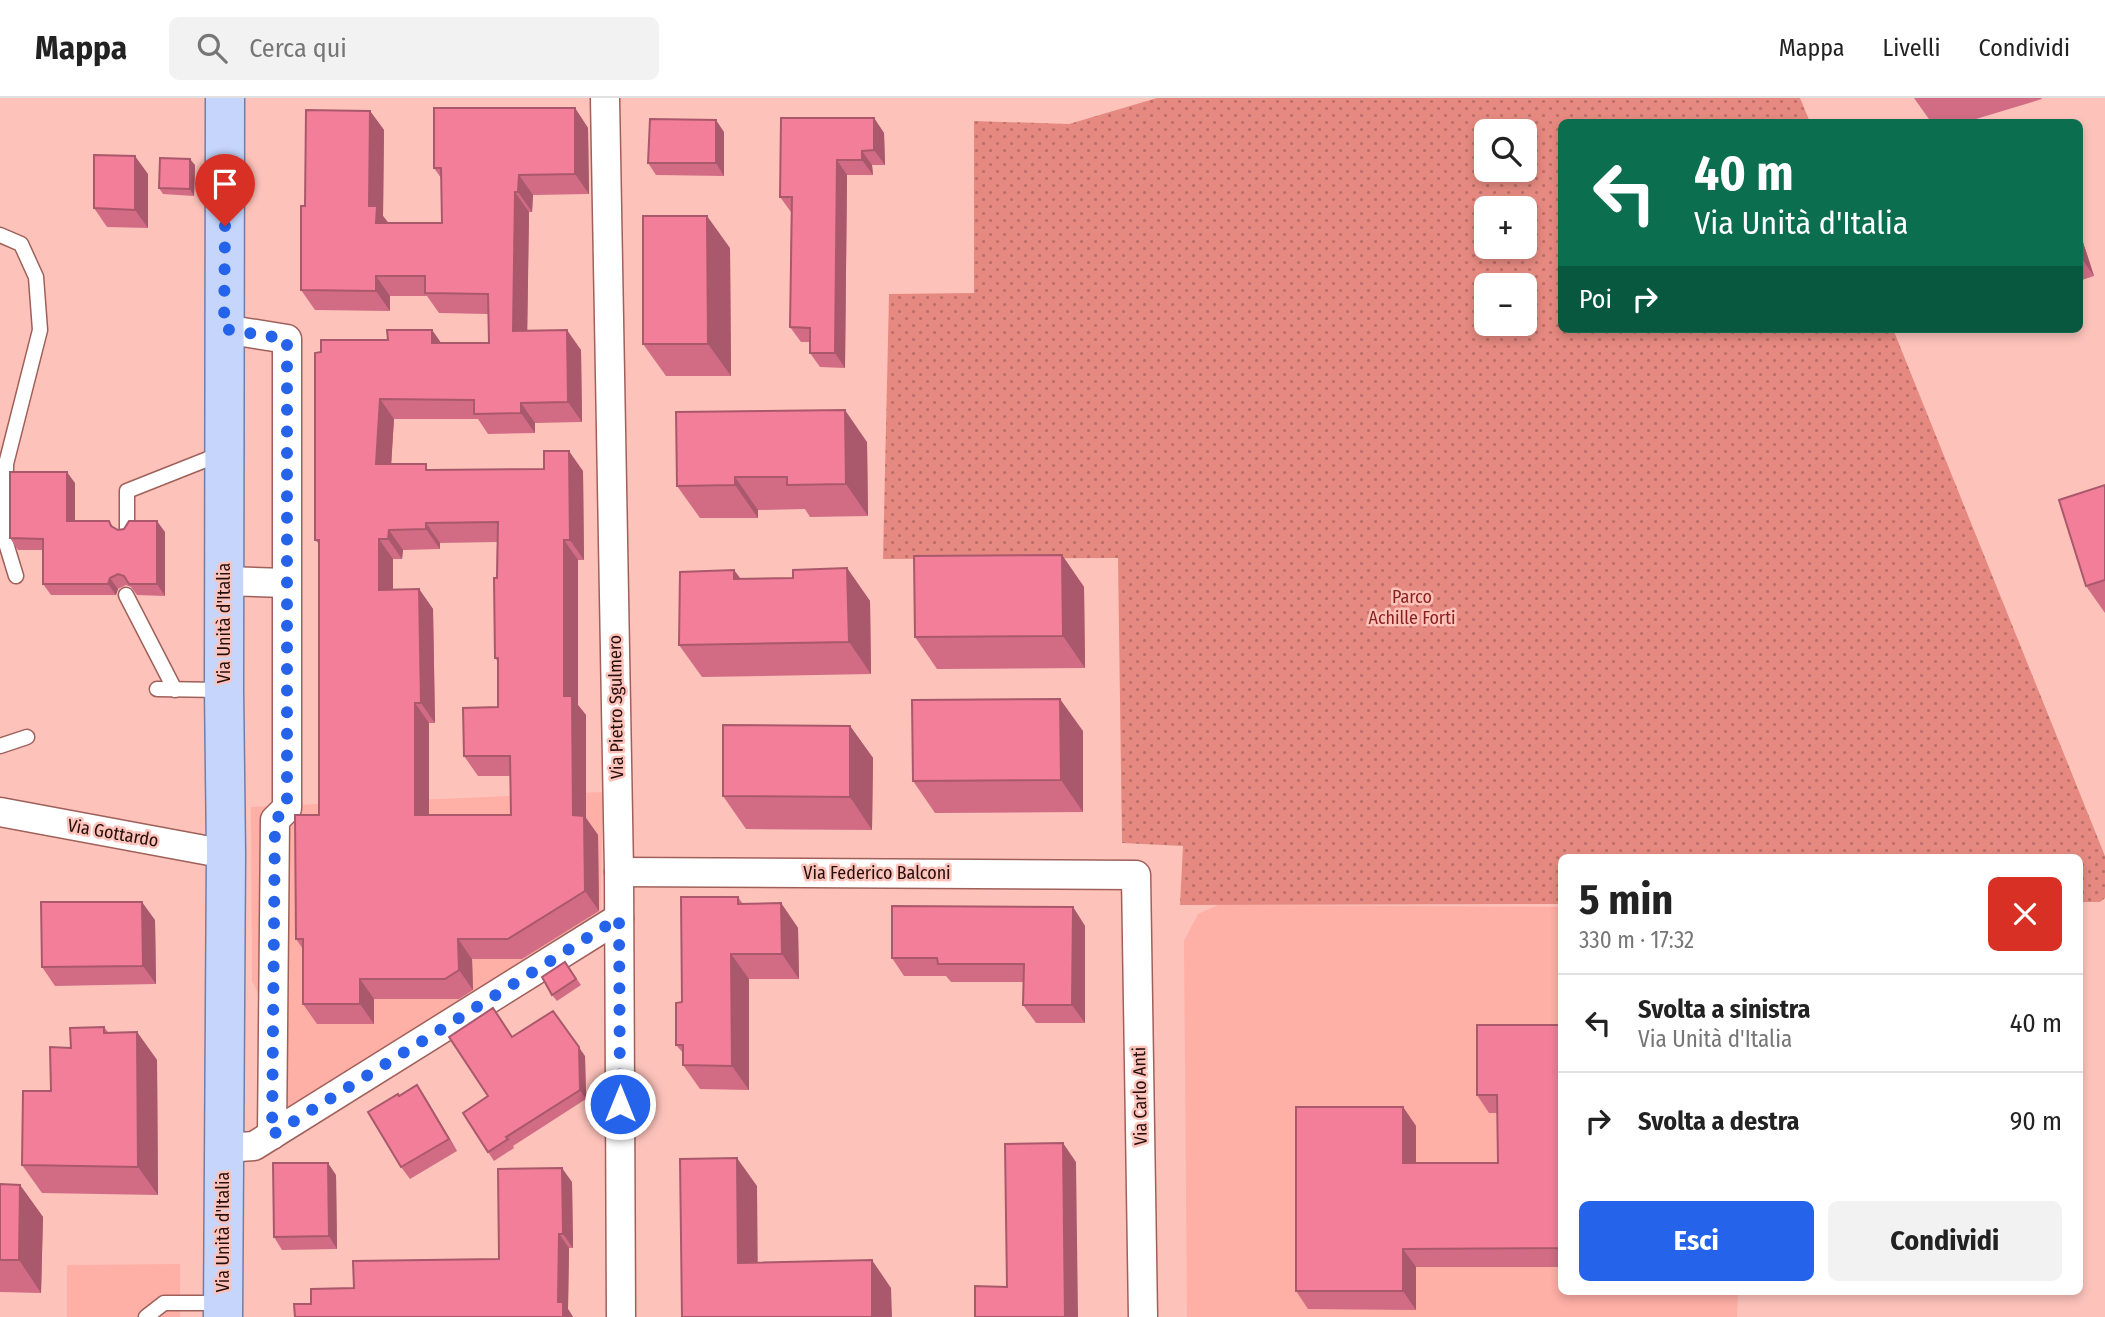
<!DOCTYPE html>
<html lang="it">
<head>
<meta charset="utf-8">
<style>
  body { margin:0; font-family:"Fira Sans Condensed",sans-serif; background:#f2f2f2; color:#222; height:100vh; display:flex; flex-direction:column; font-size:26px; white-space:nowrap }
  * { box-sizing:border-box; margin:0 }
  p { font-size:23px; color:#767676 }
  .icon { flex:none; width:38px; height:38px; fill:none; stroke:currentColor; stroke-width:2; stroke-linecap:round; stroke-linejoin:round }
  .map { position:relative; flex:1; overflow:hidden }
  .panel { position:absolute; left:1558px; top:756px; width:525px; height:441px; display:flex; flex-direction:column; background:#fff; border-radius:10px; box-shadow:0 4px 10px #0003 }
  .panel>* { flex:none }
  .banner { position:absolute; left:1558px; top:21px; width:525px; height:214px; border-radius:10px; box-shadow:0 4px 10px #0003; background:#0b6e4f; color:#fff; overflow:hidden }
  .buttons { position:absolute; left:1474px; top:21px; display:grid; gap:14px }
  .buttons a { display:grid; place-items:center; width:63px; height:63px; border-radius:10px; background:#fff; box-shadow:0 4px 10px #0003; font-size:35px }
  .pin { position:absolute; display:grid; place-items:center; width:60px; height:60px; color:#fff; margin:-72px -30px; border-radius:50% 50% 50% 0; rotate:-45deg; box-shadow:0 0 7px #0007 }
  .pin .icon { rotate:45deg }
  .me { position:absolute; width:77px; margin:-38px; rotate:0deg; stroke-linejoin:round; filter:drop-shadow(0 0 5px #0008) }
  .turn { display:flex; align-items:center; gap:24px; height:147px; padding:0 21px; font-size:32px }
  .turn .icon { width:91px; height:91px; stroke-width:2.5 }
  .turn b { display:block; font-size:49px; line-height:60px }
  .then { display:flex; align-items:center; height:66px; padding:0 21px; background:#0003; gap:14px; font-size:26px }
  .round { display:grid; place-items:center; flex:none; width:74px; height:74px; border-radius:10px; background:#f2f2f2 }
  .summary { display:flex; align-items:center; justify-content:space-between; height:119px; padding:0 21px }
  h1 { font-size:42px; font-weight:700; line-height:52px }
  .action { display:flex; gap:14px; margin-top:auto; padding:14px 21px }
  .action a { flex:1; height:80px; border-radius:10px; background:#2563eb; color:#fff; font-size:28px; font-weight:700; line-height:80px; text-align:center }
  .action a+a { background:#f2f2f2; color:#222 }
  ul { padding:0; list-style:none }
  li { display:flex; align-items:center; gap:21px; height:98px; padding:0 21px; border-top:2px solid #e0e0e0 }
  li div { flex:1 }
  li b { display:block; font-size:26px }
  li em { font-style:normal }
  header { display:flex; align-items:center; gap:42px; box-sizing:border-box; height:98px; padding:0 35px; background:#fff; border-bottom:2px solid #e0e0e0 }
  header strong { font-size:33px }
  nav { display:flex; gap:38px; margin-inline-start:auto; font-size:24px }
  .search { width:490px; height:63px; background:#f2f2f2; display:flex; align-items:center; gap:18px; box-sizing:border-box; padding:0 24px; border-radius:10px; color:#767676; font-size:26px }
  .map>svg:first-child { display:block }
  .built { fill:#feafa6 }
  .park { fill:url(#park-dots); fill-rule:evenodd }
  .lines { fill:none; stroke-linecap:round; stroke-linejoin:round }
  .lane-casing { stroke:#a0605a; stroke-width:17 }
  .street-casing { stroke:#a0605a; stroke-width:31 }
  .primary-casing { stroke:#747da6; stroke-width:41 }
  .lane { stroke:#fff; stroke-width:14 }
  .street { stroke:#fff; stroke-width:28 }
  .primary { stroke:#c5d5fb; stroke-width:38 }
  .wall { fill:#d16c84; fill-rule:evenodd }
  .shaded-wall { fill:#aa586b }
  .building { fill:#f37e99; stroke:#aa586b; stroke-width:2; fill-rule:evenodd }
  .route { stroke:#2563eb; stroke-width:12; stroke-dasharray:0 21.6 }
  .labels { text-anchor:middle; stroke-width:5; stroke-linejoin:round; paint-order:stroke }
  .park-label { font-size:18px; fill:#871f1d; stroke:#fdc3bb }
  .street-label { font-size:18px; fill:#260e0b; stroke:#fdc3bb }
</style>
</head>
<body>
<header>
<strong>Mappa</strong>
<div class="search"><svg class="icon" aria-label="search" viewBox="0 0 24 24"><circle cx="10" cy="10" r="6"/><path d="M15 15l6 6"/></svg>Cerca qui</div>
<nav><a>Mappa</a><a>Livelli</a><a>Condividi</a></nav>
</header>
<div class="map">
<svg width="2105" height="1219" viewBox="0 0 2105 1219">
  <defs>
    <pattern id="park-dots" width="8" height="8" patternUnits="userSpaceOnUse" patternTransform="scale(1.75)"><rect width="8" height="8" fill="#e68a81"/><path d="M2 2h.1M6 6h.1" fill="none" stroke="#ba6f68" stroke-width="1.8" stroke-linecap="round"/></pattern>
  </defs>
  <rect width="100%" height="100%" fill="#fdc3bb"/>
  <!-- built -->
  <g class="built">
    <path d="M603,694l-3,145 -335,196 -1,-127 -12,-25 -1,-174z"/>
    <path d="M1218,807l343,2v385h177l-1,25h-550l-3,-376 14,-27z"/>
    <path d="M180,1166v53h-113v-52z"/>
  </g>
  <!-- park -->
  <path class="park" d="M1157,0h643l10,24h-249v207h332l212,527v42l-5,4h-21v-44h-518v46l-381,1 3,-59 -61,-3 -4,-285 -235,1 6,-265 85,-1v-172l95,3zM1486,33h38v39h-38zM1486,110h38v39h-38zM1486,187h38v39h-38z"/>
  <g class="lines">
    <defs>
      <g id="lane">
        <path d="M0,137l21,9 15,33 4,53 -34,134 -1,76 11,36"/>
        <path d="M127,434v-41l96,-38"/>
        <path d="M126,497l49,95"/>
        <path d="M157,591l65,1"/>
        <path d="M0,648l27,-9"/>
        <path d="M146,1219l18,-14h57"/>
      </g>
      <g id="street">
        <path d="M605,0l14,774 2,445"/>
        <path d="M224,231l63,10v469l-12,12 -3,315"/>
        <path d="M224,483l62,2"/>
        <path d="M0,714l226,42"/>
        <path d="M619,774l517,3 7,442"/>
        <path d="M224,1050l30,-2 365,-228"/>
      </g>
      <path id="primary" d="M223,1219l3,-463 -2,-164 1,-592"/>
    </defs>
    <!-- lane casing -->
    <use href="#lane" class="lane-casing"/>
    <!-- street casing -->
    <use href="#street" class="street-casing"/>
    <!-- primary casing -->
    <use href="#primary" class="primary-casing"/>
    <!-- lane -->
    <use href="#lane" class="lane"/>
    <!-- street -->
    <use href="#street" class="street"/>
    <!-- primary -->
    <use href="#primary" class="primary"/>
  </g>
  <!-- wall -->
  <g class="wall">
    <path d="M1914,0h127l1,1 -76,23h-35z"/>
    <path d="M575,10l13,20 1,66 -56,1 -1,17h-3l-2,119 54,19 1,72 -47,1v10l-47,1 -10,-15h-84l-3,45 39,6 153,1 1,89h-6v145l8,10v103l12,17 1,76 -77,48h-50l1,31 -14,9h-85v25h-57l-14,-20v-55l-7,-10 23,-124v-271l-4,-4 6,-188 111,-22 9,13h48l-1,-29 -49,-1 -12,-17h-37v15l-75,-1 -14,-20 4,-84 65,-95 14,19 -1,86 5,7h54l-1,-45 -7,-10zM497,444l-2,116 3,4v45l-34,49 14,20h32l1,39h-82v-92h6l-2,-114 -14,-20h-26v-30h9l1,-9 37,-1v-6z"/>
    <path d="M874,20l10,15 1,32h-13l1,10h-26l-2,193 -25,-1 -10,-14v-11h-9l-11,-15 1,-115 -11,-15z"/>
    <path d="M724,34v44l-68,-1 -8,-12z"/>
    <path d="M195,67l-1,31 -31,-2 -4,-6z"/>
    <path d="M148,76v54l-41,-1 -13,-19z"/>
    <path d="M2079,132l15,46 -15,5z"/>
    <path d="M730,150l1,128h-65l-23,-32z"/>
    <path d="M867,344l1,74 -58,1 -5,-8 -47,1v8h-58l-23,-32z"/>
    <path d="M75,385v38h34l5,7 4,2 47,2v64l-28,-1 -6,-8 -5,-2 -8,4 -2,6h-65l-8,-11v-34h-25l-8,-12z"/>
    <path d="M2105,387v128l-19,-27z"/>
    <path d="M1062,457l22,32 1,81 -148,1 -22,-32z"/>
    <path d="M847,470l23,33 1,73 -169,3 -23,-32 55,-75 7,9 52,-1z"/>
    <path d="M850,628l23,32 -1,72 -126,-1 -23,-33z"/>
    <path d="M1083,633v81l-148,1 -22,-32z"/>
    <path d="M738,799l5,7 38,-1 17,25 1,51h-50v111l-49,-1 -17,-24v-12l-7,-8z"/>
    <path d="M1073,809l12,19v97h-49l-13,-18v-23h-72l-5,-6h-42l-12,-18z"/>
    <path d="M155,822l1,64 -101,2 -13,-19z"/>
    <path d="M565,864l16,23 -24,16 -5,-6z"/>
    <path d="M1561,927v242h-145v43l-108,-1 -12,-18 107,-184 13,19v37h82v-50h-9l-12,-18z"/>
    <path d="M104,929l4,5h29l20,28 1,135 -116,-2 -20,-28 29,-74 20,-43z"/>
    <path d="M512,938l73,20 1,43 -73,47 1,2 -20,13 -6,-9v-56z"/>
    <path d="M399,998l26,1 32,54 -47,28 -9,-12z"/>
    <path d="M336,1077l1,74 -55,1 -8,-13z"/>
    <path d="M572,1084l1,66h-4l-1,61 5,8h-278l16,-13 43,-16 145,-29z"/>
    <path d="M0,1086l20,1 23,32 -2,76 -41,-1z"/>
  </g>
  <!-- shaded-wall -->
  <g class="shaded-wall">
    <path d="M575,10l13,20 1,66 -14,-20z"/>
    <path d="M370,13l14,19 -1,86 8,10 -15,-3 -7,-17z"/>
    <path d="M874,20l10,15 1,32 -11,-15z"/>
    <path d="M716,22l8,12v44l-8,-13z"/>
    <path d="M862,53l10,14 1,10 -11,-15z"/>
    <path d="M135,58l13,18v54l-13,-18z"/>
    <path d="M190,61l5,6 -1,31 -4,-7z"/>
    <path d="M837,62l10,15 -2,193 -10,-15z"/>
    <path d="M519,77l14,20 -1,17 -14,-20z"/>
    <path d="M515,94l14,20 -2,139 -14,-20z"/>
    <path d="M707,118l23,32 1,128 -23,-32z"/>
    <path d="M2079,132l15,46 -15,-21z"/>
    <path d="M376,178l14,20v15l-14,-20z"/>
    <path d="M432,232l14,20 -14,-7z"/>
    <path d="M567,232l14,20 1,72 -14,-20z"/>
    <path d="M380,301l14,20 -4,65 -14,-20z"/>
    <path d="M521,305l14,20v10l-14,-20z"/>
    <path d="M845,312l22,32 1,74 -22,-32z"/>
    <path d="M569,353l14,20 1,89 -14,-20z"/>
    <path d="M67,374l8,11v49l-8,-11z"/>
    <path d="M735,379l23,33v8l-23,-33z"/>
    <path d="M157,423l8,11v64l-8,-12z"/>
    <path d="M426,425l14,20v6l-14,-20z"/>
    <path d="M389,432l14,20 -1,9 -14,-20z"/>
    <path d="M379,441l14,20v51l-14,-20z"/>
    <path d="M564,442l14,20v145l8,10v103l12,17 1,76 -14,-20 -12,-76 -9,-119z"/>
    <path d="M1062,457l22,32 1,81 -22,-32z"/>
    <path d="M847,470l23,33 1,73 -22,-32z"/>
    <path d="M734,472l23,33 -23,-24z"/>
    <path d="M110,480l8,11 -2,6 -8,-11z"/>
    <path d="M419,491l14,20 2,114 -14,-20z"/>
    <path d="M1060,601l23,32v81l-22,-32z"/>
    <path d="M415,605l14,20v112l-14,-20z"/>
    <path d="M850,628l23,32 -1,72 -22,-33z"/>
    <path d="M142,804l13,18 1,64 -13,-18z"/>
    <path d="M781,805l17,25 1,51 -17,-25z"/>
    <path d="M1073,809l12,19v97l-13,-18z"/>
    <path d="M458,841l14,20 1,31 -14,-20z"/>
    <path d="M731,856l18,25v111l-17,-24z"/>
    <path d="M360,881l14,20v25l-14,-20z"/>
    <path d="M560,922l25,36 1,43 -6,-9z"/>
    <path d="M137,934l20,28 1,135 -20,-28z"/>
    <path d="M417,987l8,12 32,54 -8,-12z"/>
    <path d="M1403,1009l13,19v55l-13,-18z"/>
    <path d="M1063,1045l13,19 2,155h-13z"/>
    <path d="M737,1060l20,28 1,105 -20,-28z"/>
    <path d="M328,1065l8,12 1,74 -8,-13z"/>
    <path d="M562,1070l10,14 1,66 -10,-14z"/>
    <path d="M20,1087l23,32 -2,76 -22,-33z"/>
    <path d="M559,1136l10,14 -1,61 5,8h-10l-5,-15z"/>
    <path d="M1403,1151l13,18v43l-13,-19z"/>
    <path d="M872,1162l19,28 1,29h-20z"/>
  </g>
  <!-- building -->
  <g class="building">
    <path d="M434,10h141v66l-56,1 -1,17h-3l-2,139 54,-1 1,72 -47,1v10l-47,1v-14l-94,-1 -4,65h50v6l118,-1v-18h25l1,89h-6v156h8l1,119 11,1 1,75 -77,48h-50l1,31 -14,9h-85v25h-57v-65h-7l-1,-124h24v-275h-4v-187l6,-1v-12h67l-1,-10h45v13h57l-1,-49 -63,-1v-17h-49v15l-75,-1v-84h4l1,-96 64,1 -1,95h8l-1,17h66l-1,-55h-7zM498,424l-1,56h-3l1,80h3v49l-35,1 1,48h46l1,59h-96v-112h6l-2,-114 -40,1v-51h9l1,-9 37,-1v-6z"/>
    <path d="M781,20h93v32l-12,1v9h-25l-2,193h-25v-25l-20,-1 2,-130h-12z"/>
    <path d="M650,21l66,1v43h-68z"/>
    <path d="M94,57l41,1v54l-41,-2z"/>
    <path d="M160,60l30,1v30l-31,-1z"/>
    <path d="M643,118h64l1,128h-65z"/>
    <path d="M845,312l1,74 -59,1v-8h-52v8l-58,1 -1,-74z"/>
    <path d="M10,374h57v49h42l2,5 7,4 6,-1 5,-8h28v63h-28l-5,-8 -6,-2 -8,4 -2,6h-65v-45l-33,-1z"/>
    <path d="M2105,387v95l-19,6 -27,-86z"/>
    <path d="M1062,457l1,81 -148,1 -1,-81z"/>
    <path d="M847,470l2,74 -170,3 1,-73 54,-2v9l59,-1v-8z"/>
    <path d="M1060,601l1,81 -148,1 -1,-81z"/>
    <path d="M723,627l127,1v71l-127,-1z"/>
    <path d="M681,799h57v7l43,-1 1,51h-51l1,112 -49,-1v-20h-7v-42l6,-1z"/>
    <path d="M41,804h101l1,64 -101,1z"/>
    <path d="M892,808l181,1 -1,98h-49l1,-41h-86l-1,-6h-45z"/>
    <path d="M565,864l11,17 -24,16 -10,-18z"/>
    <path d="M493,910l19,29 41,-26 26,36 1,43 -74,47 2,2 -20,13 -25,-39 25,-17 -39,-59z"/>
    <path d="M1477,927h84v223l-158,1v42h-107v-184h107v56h95l-1,-68h-20z"/>
    <path d="M104,929v6l33,-1 1,135 -116,-2 1,-74h28l-1,-44 21,1 -1,-20z"/>
    <path d="M417,987l32,54 -48,28 -33,-55 30,-18 1,2z"/>
    <path d="M1063,1045l2,174h-90v-31l32,1 -2,-143z"/>
    <path d="M737,1060l1,105 134,-3v57h-190l-2,-158z"/>
    <path d="M273,1065h55l1,73 -55,1z"/>
    <path d="M562,1070l1,66h-4l-1,68h5v15h-268l-1,-13h17v-15l43,-1 -1,-27 146,-2 -1,-90z"/>
    <path d="M0,1086l20,1 -1,75h-19z"/>
  </g>
  <g class="lines">
    <!-- route -->
    <path class="route" d="M225,128l-1,103 63,10v469l-12,12 -3,315 347,-217 1,186"/>
  </g>
  <g class="labels">
    <!-- park labels -->
    <g class="park-label">
      <text x="1412" y="505">Parco<tspan x="1412" dy="21">Achille Forti</tspan></text>
    </g>
    <!-- street labels -->
    <g class="street-label">
      <text transform="translate(224 525) rotate(-90)" y="6">Via Unità d'Italia</text>
      <text transform="translate(616 609) rotate(-91)" y="6">Via Pietro Sgulmero</text>
      <text transform="translate(113 735) rotate(10)" y="6">Via Gottardo</text>
      <text x="877" y="781">Via Federico Balconi</text>
      <text transform="translate(1140 998) rotate(-91)" y="6">Via Carlo Anti</text>
      <text transform="translate(223 1134) rotate(-90)" y="6">Via Unità d'Italia</text>
    </g>
  </g>
</svg>
<div class="buttons">
<a><svg class="icon" aria-label="search" viewBox="0 0 24 24"><circle cx="10" cy="10" r="6"/><path d="M15 15l6 6"/></svg></a>
<a>+</a>
<a>−</a>
</div>
<div class="pin" style="left:225px;top:128px;background:#d93025"><svg class="icon" aria-label="arrive" viewBox="0 0 24 24"><path d="M6 21V4h12l-3 4 3 4H6"/></svg></div>
<svg class="me" style="left:620px;top:1006px" viewBox="-20 -20 40 40"><circle r="17" fill="#2563eb" stroke="#fff" stroke-width="3"/><path d="M0-11L8 9 0 5-8 9z" fill="#fff"/></svg>
<div class="banner">
<div class="turn"><svg class="icon" aria-label="left" viewBox="0 0 24 24"><path d="M17 20v-9H6M10 6l-5 5 5 5"/></svg><div><b>40 m</b>Via Unità d'Italia</div></div>
<div class="then">Poi<svg class="icon" aria-label="right" viewBox="0 0 24 24"><path d="M7 20v-9h11M14 6l5 5-5 5"/></svg></div>
</div>
<section class="panel">
<div class="summary"><div><h1>5 min</h1><p>330 m · 17:32</p></div><a class="round" style="background:#d93025;color:#fff"><svg class="icon" aria-label="close" viewBox="0 0 24 24"><path d="M6 6l12 12M18 6L6 18"/></svg></a></div>
<ul>
<li><svg class="icon" aria-label="left" viewBox="0 0 24 24"><path d="M17 20v-9H6M10 6l-5 5 5 5"/></svg><div><b>Svolta a sinistra</b><p>Via Unità d'Italia</p></div><em>40 m</em></li>
<li><svg class="icon" aria-label="right" viewBox="0 0 24 24"><path d="M7 20v-9h11M14 6l5 5-5 5"/></svg><div><b>Svolta a destra</b></div><em>90 m</em></li>
</ul>
<div class="action"><a>Esci</a><a>Condividi</a></div>
</section>
</div>
</body>
</html>
